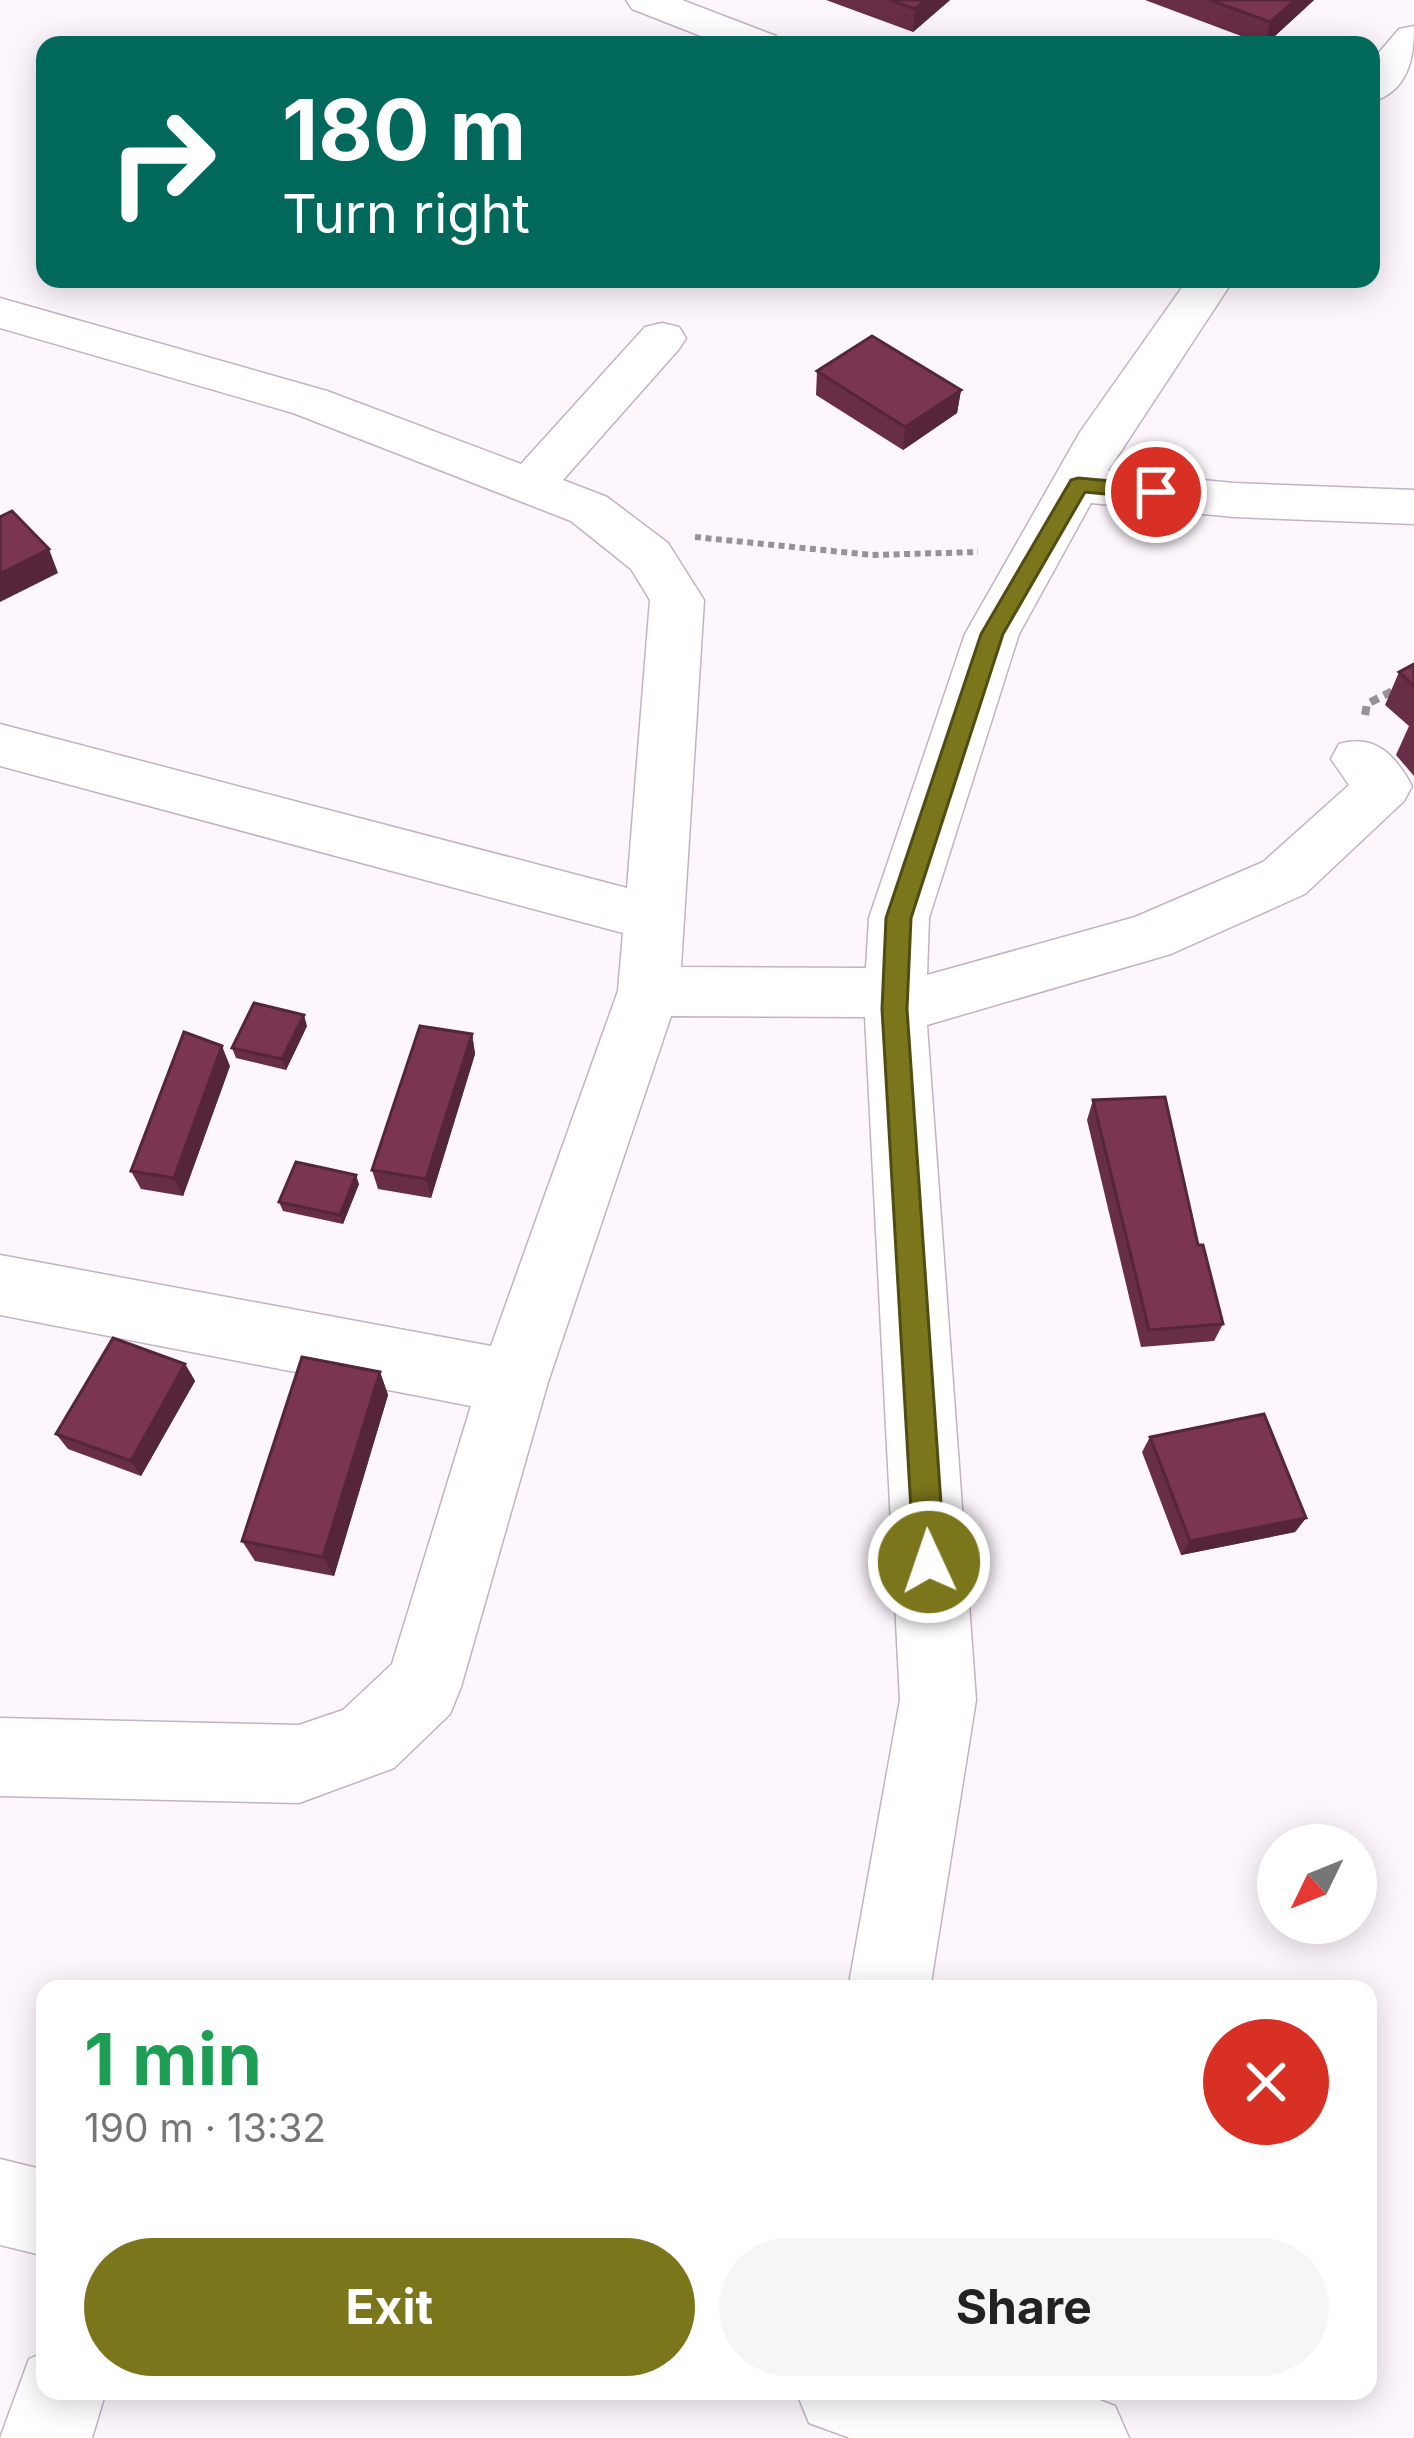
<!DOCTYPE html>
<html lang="en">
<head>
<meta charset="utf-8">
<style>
  body { margin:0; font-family:Inter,sans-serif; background:#f6f6f6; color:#222; height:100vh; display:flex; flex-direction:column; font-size:45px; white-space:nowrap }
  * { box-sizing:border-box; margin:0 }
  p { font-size:39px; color:#767676 }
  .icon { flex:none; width:66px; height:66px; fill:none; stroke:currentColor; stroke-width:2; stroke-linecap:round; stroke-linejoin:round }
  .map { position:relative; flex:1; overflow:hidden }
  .side { position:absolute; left:36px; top:1980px; width:1341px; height:420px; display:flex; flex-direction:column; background:#fff; border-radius:24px; box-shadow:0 6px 30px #0003 }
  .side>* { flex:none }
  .top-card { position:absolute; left:36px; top:36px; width:1344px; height:252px; border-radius:24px; box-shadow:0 6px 30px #0003; background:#00695c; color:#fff; overflow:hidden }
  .needle { width:78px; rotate:227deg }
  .controls { position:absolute; left:1257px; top:1824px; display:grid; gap:24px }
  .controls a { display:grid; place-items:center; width:120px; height:120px; border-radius:50%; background:#fff; box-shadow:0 6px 30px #0003; font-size:60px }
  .pin { position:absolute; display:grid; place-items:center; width:102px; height:102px; color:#fff; margin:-51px; border:6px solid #fff; border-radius:50%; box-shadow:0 3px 12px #0007 }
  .me { position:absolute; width:132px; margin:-66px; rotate:357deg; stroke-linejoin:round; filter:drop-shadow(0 0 9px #0008) }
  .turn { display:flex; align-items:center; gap:42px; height:252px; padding:0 48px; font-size:54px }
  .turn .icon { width:156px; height:156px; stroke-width:2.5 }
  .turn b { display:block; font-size:84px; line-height:102px }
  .round { display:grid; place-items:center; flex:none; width:126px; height:126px; border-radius:63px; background:#f6f6f6 }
  .headline { display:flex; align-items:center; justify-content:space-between; height:204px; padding:0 48px }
  h1 { font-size:72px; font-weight:700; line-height:90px; color:#1e9e55 }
  .cta { display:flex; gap:24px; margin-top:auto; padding:24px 48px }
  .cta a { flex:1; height:138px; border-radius:72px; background:#7b761b; color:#fff; font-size:48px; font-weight:700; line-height:138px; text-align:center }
  .cta a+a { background:#f6f6f6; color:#222 }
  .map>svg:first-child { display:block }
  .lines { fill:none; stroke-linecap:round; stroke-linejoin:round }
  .minor-casing { stroke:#c3b2c2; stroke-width:3 }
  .path-far1 { stroke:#999198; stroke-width:6; stroke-dasharray:6 4.5; stroke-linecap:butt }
  .path { stroke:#999198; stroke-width:8; stroke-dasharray:9 6; stroke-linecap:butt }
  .minor { fill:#fff; fill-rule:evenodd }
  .wall { fill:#692e47 }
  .shaded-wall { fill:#55253a }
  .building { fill:#7a3553; stroke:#55253a; stroke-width:3 }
  .route { fill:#7b761b; stroke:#504d12; stroke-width:3 }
</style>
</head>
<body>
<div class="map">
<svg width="1414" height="2438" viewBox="0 0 1414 2438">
  <rect width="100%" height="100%" fill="#fdf6fd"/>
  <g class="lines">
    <defs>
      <g id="minor">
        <path d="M626,0h56l94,36 6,9h-58l-92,-36z"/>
        <path d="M1414,26c0,33 -6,66 -43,76v-40l28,-33z"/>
        <path d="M1188,279h46l-126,192 126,12 180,7v34l-180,-7 -143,-14 -72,131 -90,284 -2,57 208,-58 128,-55 86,-77 -18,-26 8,-15c36,-11 56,11 73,42l-8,15 -99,93 -134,60 -244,71 49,675 -46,289h-82l52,-289 -35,-683 -194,-1 -123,366 -87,305 -11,27 -56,54 -95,35 -299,-7v-78l299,7 44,-15 49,-46 79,-258 -471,-91v-60l491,91 127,-355 5,-58 -623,-167v-42l627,164 23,-288 -19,-31 -60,-48 -278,-108 -293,-85v-30l327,93 194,73 124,-137 17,-4 17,4 7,11 -7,11 -116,131 44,17 61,46 36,57 -23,367 185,1 3,-50 96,-284 115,-202z"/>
        <path d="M0,2159l45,11v86l-45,-11z"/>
        <path d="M45,2352v39h61l-14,47h-92l29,-79z"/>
        <path d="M796,2391h280l39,15 14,32h-279l-41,-15z"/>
      </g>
    </defs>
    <!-- minor casing -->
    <use href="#minor" class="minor-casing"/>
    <!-- path-far1 -->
    <path class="path-far1" d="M695,537l177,18 106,-3"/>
    <!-- path -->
    <path class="path" d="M1365,715l2,-11 47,-24"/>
    <!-- minor -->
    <use href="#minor" class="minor"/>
  </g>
  <!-- wall -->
  <g class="wall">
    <path d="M826,0h124l-37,32z"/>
    <path d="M1145,0h169l-49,45z"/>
    <path d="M817,371l144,19 -4,23 -54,37 -87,-55z"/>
    <path d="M1414,664v112l-18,-21 13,-29 -24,-21 14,-33z"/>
    <path d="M307,1026l-21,44 -50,-12 -4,-10z"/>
    <path d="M472,1034l3,20 -44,144 -53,-9 -6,-19z"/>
    <path d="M230,1066l-47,130 -42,-7 -10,-18z"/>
    <path d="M1093,1100l105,145 25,79 -9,17 -73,6 -54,-227z"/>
    <path d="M359,1184l-16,40 -60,-13 -4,-9z"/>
    <path d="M185,1364l10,17 -54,95 -73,-27 -12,-15z"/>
    <path d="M380,1372l8,23 -54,181 -79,-15 -13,-20z"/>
    <path d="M1150,1437l156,81 -11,14 -114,23 -39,-103z"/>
  </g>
  <!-- shaded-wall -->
  <g class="shaded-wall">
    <path d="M925,0h25l-37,32 2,-23z"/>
    <path d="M1295,0h19l-49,45 5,-23z"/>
    <path d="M961,390l-4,23 -54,37 2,-23z"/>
    <path d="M49,549l9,24 -58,29v-28z"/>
    <path d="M304,1015l3,11 -21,44 -4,-11z"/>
    <path d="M472,1034l3,20 -44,144 -5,-19z"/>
    <path d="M222,1046l8,20 -47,130 -9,-18z"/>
    <path d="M356,1175l3,9 -16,40 -3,-9z"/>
    <path d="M185,1364l10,17 -54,95 -10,-15z"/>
    <path d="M380,1372l8,23 -54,181 -11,-19z"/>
    <path d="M1306,1518l-11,14 -114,23 9,-14z"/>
  </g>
  <!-- building -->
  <g class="building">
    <path d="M890,0h35l-10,9z"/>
    <path d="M1210,0h85l-25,22z"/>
    <path d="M872,336l89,54 -56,37 -88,-56z"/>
    <path d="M12,511l37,38 -49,25v-57z"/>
    <path d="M1414,664v22l-15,-14z"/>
    <path d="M254,1003l50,12 -22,44 -50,-11z"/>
    <path d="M420,1026l52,8 -46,145 -54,-9z"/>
    <path d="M184,1032l38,14 -48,132 -43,-7z"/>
    <path d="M1165,1097l33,148h5l20,79 -74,6 -56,-230z"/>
    <path d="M296,1162l60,13 -16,40 -61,-13z"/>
    <path d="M113,1338l72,26 -54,97 -75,-27z"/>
    <path d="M302,1357l78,15 -57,185 -81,-16z"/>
    <path d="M1264,1414l42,104 -116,23 -40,-104z"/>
  </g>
  <!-- route -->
  <path class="route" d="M1078,478l78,7 11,7 -11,7 -71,-7 -82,142 -92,284 -4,91 38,553 -5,10 -11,4 -10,-4 -5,-10 -32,-553 4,-91 95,-284 90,-154z"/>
</svg>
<div class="controls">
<a><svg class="needle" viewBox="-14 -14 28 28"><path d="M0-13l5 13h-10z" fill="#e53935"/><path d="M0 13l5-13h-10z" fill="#767676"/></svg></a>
</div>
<div class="pin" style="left:1156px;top:492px;background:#d93025"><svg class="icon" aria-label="arrive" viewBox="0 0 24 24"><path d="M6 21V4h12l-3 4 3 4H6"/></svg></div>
<svg class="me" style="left:929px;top:1562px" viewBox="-20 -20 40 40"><circle r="17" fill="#7b761b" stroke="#fff" stroke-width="3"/><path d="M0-11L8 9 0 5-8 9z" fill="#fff"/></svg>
<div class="top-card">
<div class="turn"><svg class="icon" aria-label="right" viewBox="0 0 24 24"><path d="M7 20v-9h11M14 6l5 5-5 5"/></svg><div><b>180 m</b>Turn right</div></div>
</div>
<section class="side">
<div class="headline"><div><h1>1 min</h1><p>190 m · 13:32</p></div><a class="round" style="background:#d93025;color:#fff"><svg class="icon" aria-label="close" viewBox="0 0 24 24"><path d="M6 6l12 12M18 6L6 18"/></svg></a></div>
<div class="cta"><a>Exit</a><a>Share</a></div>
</section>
</div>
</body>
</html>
